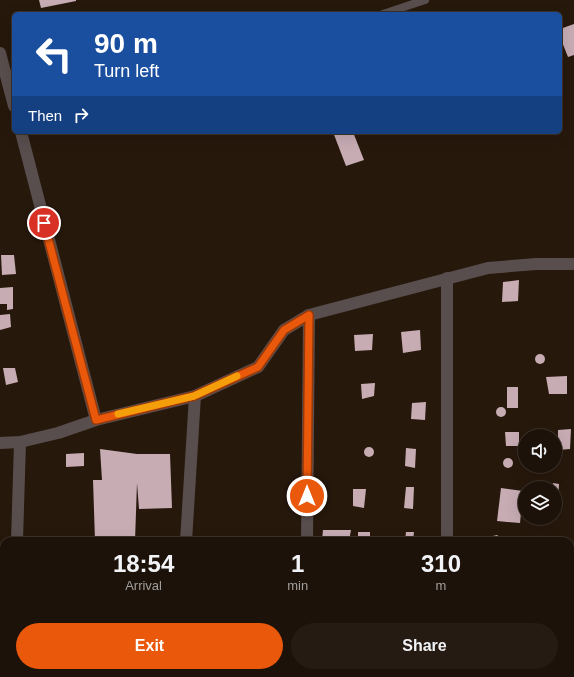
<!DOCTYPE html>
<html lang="en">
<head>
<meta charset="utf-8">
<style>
  body { margin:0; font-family:Helvetica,sans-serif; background:#251b12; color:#f1f3f6; height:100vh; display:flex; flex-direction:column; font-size:15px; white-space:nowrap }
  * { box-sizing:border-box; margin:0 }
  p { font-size:13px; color:#a09e9c }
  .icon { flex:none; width:22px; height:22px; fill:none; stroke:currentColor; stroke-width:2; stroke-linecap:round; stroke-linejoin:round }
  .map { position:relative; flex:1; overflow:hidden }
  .details { position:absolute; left:0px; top:537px; width:574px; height:140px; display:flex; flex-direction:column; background:#1d1209; border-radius:12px 12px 0 0; box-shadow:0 4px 16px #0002,0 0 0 1px #3b322a }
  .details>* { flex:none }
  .top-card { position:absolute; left:12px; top:12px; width:550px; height:122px; border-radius:6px; box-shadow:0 4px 16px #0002,0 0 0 1px #3b322a; background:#1a4fa0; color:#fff; overflow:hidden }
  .buttons { position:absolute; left:518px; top:429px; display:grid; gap:8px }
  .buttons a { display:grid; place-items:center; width:44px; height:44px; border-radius:50%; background:#1d1209; box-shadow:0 4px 16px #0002,0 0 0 1px #3b322a; font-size:20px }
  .pin { position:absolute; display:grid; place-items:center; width:34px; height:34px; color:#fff; margin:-17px; border:2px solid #fff; border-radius:50%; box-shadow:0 1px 4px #0007 }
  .me { position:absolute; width:44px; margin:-22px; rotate:0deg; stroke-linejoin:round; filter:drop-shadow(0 0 3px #0008) }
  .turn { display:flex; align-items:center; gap:14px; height:84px; padding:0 16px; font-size:18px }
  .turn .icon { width:52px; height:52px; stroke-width:2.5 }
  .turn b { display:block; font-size:28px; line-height:34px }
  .then { display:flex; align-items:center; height:38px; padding:0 16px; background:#0003; gap:8px; font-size:15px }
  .eta { display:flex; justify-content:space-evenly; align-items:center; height:68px; text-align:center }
  .eta b { font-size:24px; font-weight:800; line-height:28px }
  .action { display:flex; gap:8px; margin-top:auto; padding:8px 16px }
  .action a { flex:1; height:46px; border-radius:24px; background:#ea580c; color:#fff; font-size:16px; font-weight:800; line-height:46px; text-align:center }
  .action a+a { background:#251b12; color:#f1f3f6 }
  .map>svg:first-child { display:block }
  .building { fill:#c7acb4 }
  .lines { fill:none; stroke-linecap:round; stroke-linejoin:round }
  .lane { stroke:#594e4e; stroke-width:8 }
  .street { stroke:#594e4e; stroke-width:12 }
  .route-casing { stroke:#983908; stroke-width:10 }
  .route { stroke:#ea580c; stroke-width:7 }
  .slow { stroke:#f59e0b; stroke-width:7 }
</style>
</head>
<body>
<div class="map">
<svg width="574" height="677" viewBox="0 0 574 677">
  <rect width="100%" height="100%" fill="#27180c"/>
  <!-- building -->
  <g class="building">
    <path d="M39,0h37v1l-35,7z"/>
    <path d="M574,24v31l-6,2 -8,-20v-8z"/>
    <path d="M333,132h20l11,28 -18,6z"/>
    <path d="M1,255h13l2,19 -14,1z"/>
    <path d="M519,280l-1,21 -16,1 1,-20z"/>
    <path d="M13,287v22l-6,1v-6h-7v-16z"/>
    <path d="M10,314l1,13 -11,3v-15z"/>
    <path d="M420,330l1,20 -18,3 -2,-21z"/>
    <path d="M373,334l-1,16 -17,1 -1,-16z"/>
    <circle cx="540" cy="359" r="5"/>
    <path d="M3,368h12l3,14 -12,3z"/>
    <path d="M567,376v18h-18l-3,-17z"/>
    <path d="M375,383l-1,13 -12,3 -1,-15z"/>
    <rect x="507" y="387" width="11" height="21"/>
    <path d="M426,402l-1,18 -14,-1 1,-16z"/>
    <circle cx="501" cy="412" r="5"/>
    <path d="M571,429l-1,20 -12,1v-20z"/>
    <path d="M505,432h14v14h-13z"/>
    <circle cx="369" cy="452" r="5"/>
    <path d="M406,448l10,1 -1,19 -10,-2z"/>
    <path d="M100,449l37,5h33l2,54 -33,1 -2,-26 -2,58 -40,-1 -2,-60h9z"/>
    <path d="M84,453v13l-18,1v-13z"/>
    <circle cx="508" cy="463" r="5"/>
    <path d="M553,483l6,1 -1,18h-3v-14h-3z"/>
    <path d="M406,487h8l-1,22 -9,-1z"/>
    <path d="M501,488l22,3 -3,32 -23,-2z"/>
    <path d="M353,489h13l-2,19 -11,-2z"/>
    <path d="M323,530h28l-2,11 -27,-1z"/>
    <rect x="358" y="532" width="12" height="9"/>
    <path d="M406,532h8l-1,9h-8z"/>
    <path d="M497,535l4,3v3h-10l2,-5z"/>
  </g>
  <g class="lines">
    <!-- lane -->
    <path class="lane" d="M383,14l42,-14"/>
    <!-- street -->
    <g class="street">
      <path d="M0,53l14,53"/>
      <path d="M21,132l75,288"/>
      <path d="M447,278v263"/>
      <path d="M0,443l20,-1 38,-9 38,-13 99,-24 63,-29 26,-37 25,-15 179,-47 48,-4h38"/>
      <path d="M17,541l3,-99"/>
      <path d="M186,541l9,-145"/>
      <path d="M307,541l2,-226"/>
      <path d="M447,673v4"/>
      <path d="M14,677v-4"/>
      <path d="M178,677l1,-4"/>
      <path d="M306,677v-4"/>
    </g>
  </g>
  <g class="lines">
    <defs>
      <path id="route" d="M44,223l52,197 98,-24 64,-29 26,-37 25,-15 -2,181"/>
    </defs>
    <!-- route casing -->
    <use href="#route" class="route-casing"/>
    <!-- route -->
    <use href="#route" class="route"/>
    <!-- slow -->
    <path class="slow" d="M118,414l76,-18 43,-20"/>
  </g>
</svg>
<div class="buttons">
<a><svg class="icon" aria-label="sound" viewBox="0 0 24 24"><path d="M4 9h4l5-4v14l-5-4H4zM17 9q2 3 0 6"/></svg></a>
<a><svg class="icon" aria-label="layers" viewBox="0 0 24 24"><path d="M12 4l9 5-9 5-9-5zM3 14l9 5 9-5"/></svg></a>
</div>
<div class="pin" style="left:44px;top:223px;background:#d93025"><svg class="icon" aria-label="arrive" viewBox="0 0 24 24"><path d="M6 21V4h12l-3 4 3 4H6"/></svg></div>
<svg class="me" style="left:307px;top:496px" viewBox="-20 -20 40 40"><circle r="17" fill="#ea580c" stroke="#fff" stroke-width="3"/><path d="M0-11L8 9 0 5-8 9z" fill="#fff"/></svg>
<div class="top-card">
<div class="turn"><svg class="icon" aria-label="left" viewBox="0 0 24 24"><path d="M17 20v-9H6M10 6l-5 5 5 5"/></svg><div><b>90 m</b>Turn left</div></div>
<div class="then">Then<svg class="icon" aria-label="right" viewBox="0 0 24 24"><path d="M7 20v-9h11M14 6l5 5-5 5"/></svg></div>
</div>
<section class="details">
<div class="eta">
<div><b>18:54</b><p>Arrival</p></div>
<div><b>1</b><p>min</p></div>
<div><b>310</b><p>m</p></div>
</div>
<div class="action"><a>Exit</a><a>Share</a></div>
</section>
</div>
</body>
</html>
